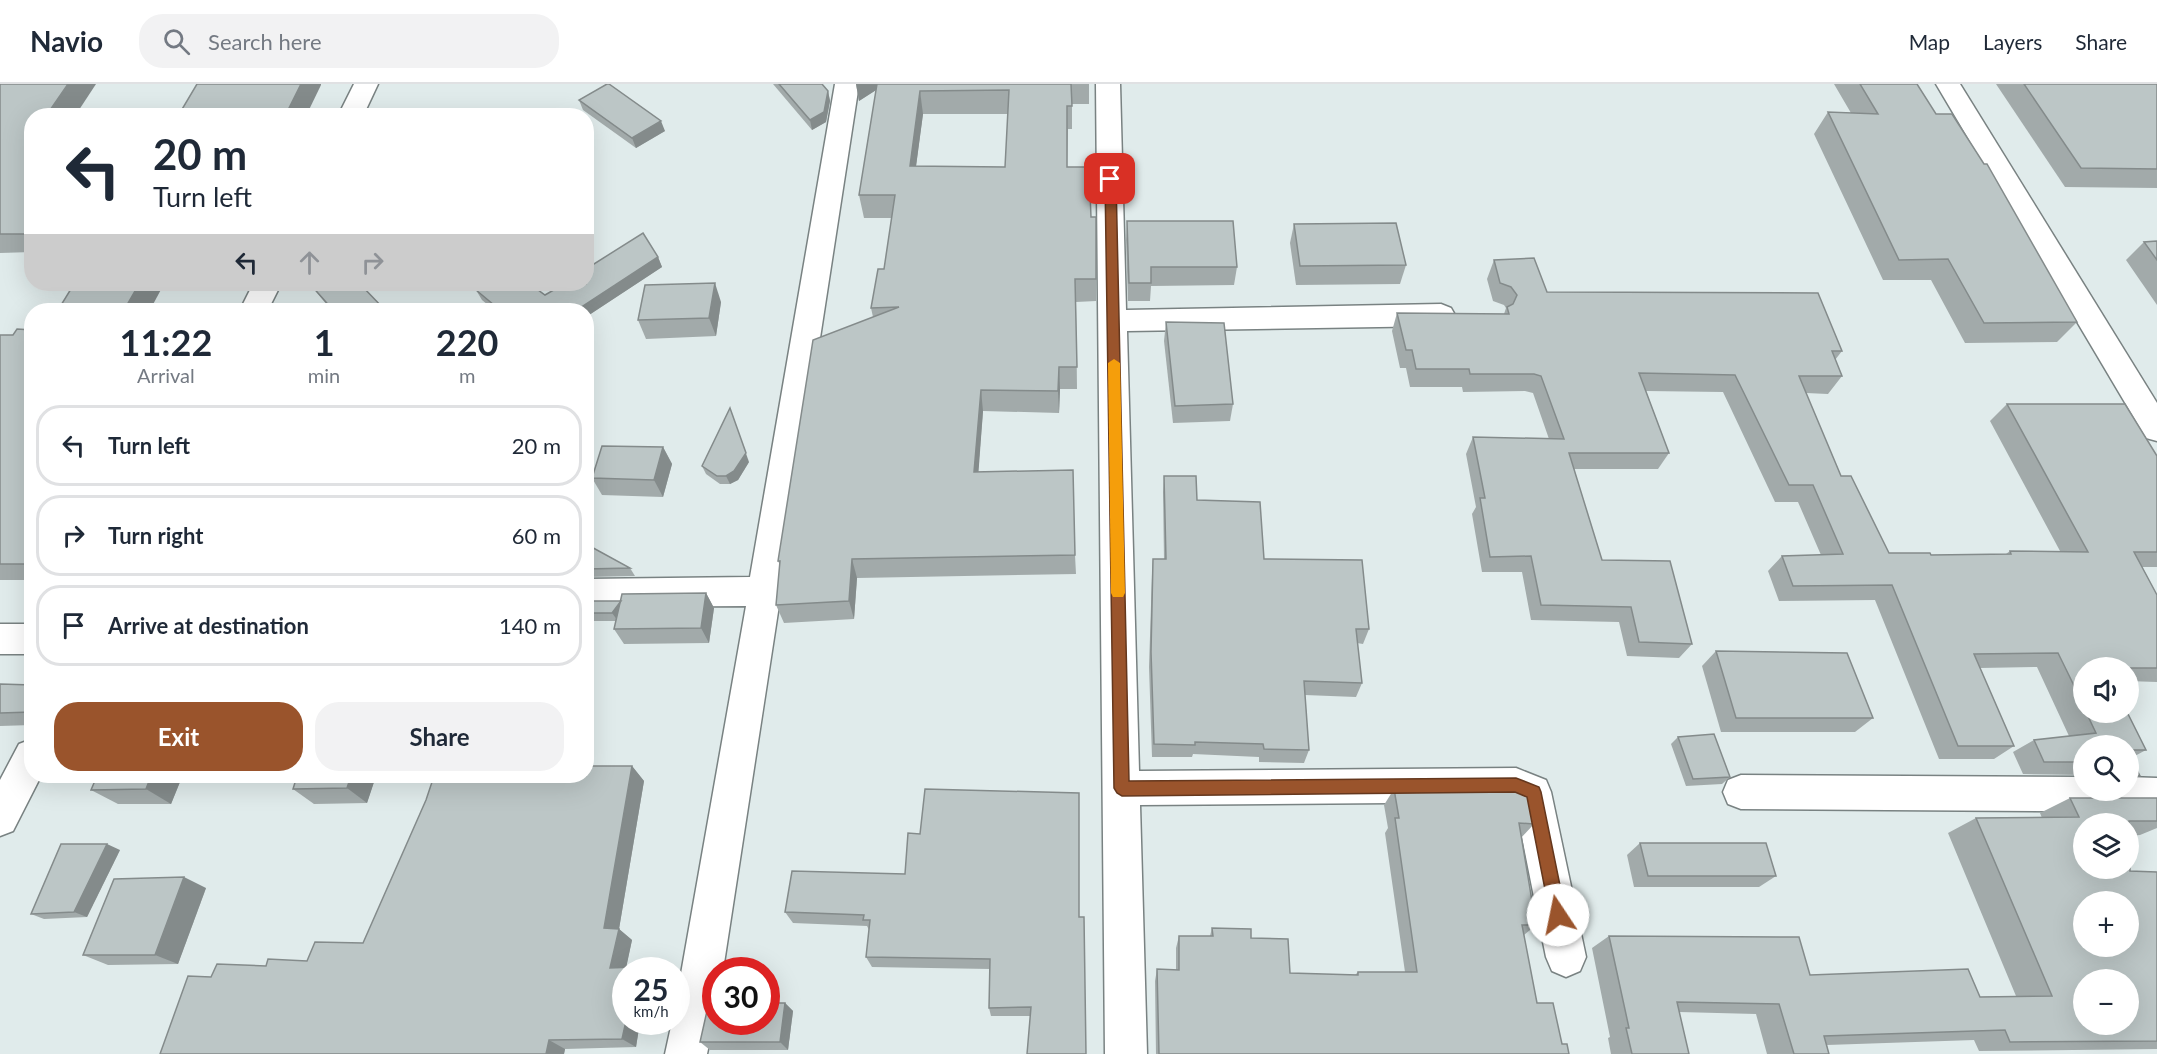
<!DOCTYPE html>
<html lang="en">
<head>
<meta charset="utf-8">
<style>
  body { margin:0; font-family:Lato,sans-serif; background:#f2f2f3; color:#1f2937; height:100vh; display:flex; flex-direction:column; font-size:22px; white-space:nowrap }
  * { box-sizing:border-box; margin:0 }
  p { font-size:20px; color:#747a83 }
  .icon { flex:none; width:33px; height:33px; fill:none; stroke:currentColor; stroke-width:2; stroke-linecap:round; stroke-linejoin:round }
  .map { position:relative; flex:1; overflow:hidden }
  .side { position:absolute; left:24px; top:219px; width:570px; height:480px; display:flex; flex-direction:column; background:#fff; border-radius:24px; box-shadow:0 6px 24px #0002 }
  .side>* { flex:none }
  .top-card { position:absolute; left:24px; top:24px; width:570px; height:183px; border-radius:24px; box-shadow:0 6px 24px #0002; background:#fff; color:#1f2937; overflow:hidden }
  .fabs { position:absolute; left:2073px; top:573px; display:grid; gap:12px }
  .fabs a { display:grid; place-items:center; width:66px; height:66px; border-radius:50%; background:#fff; box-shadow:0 6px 24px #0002; font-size:30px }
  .speed { position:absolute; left:612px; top:873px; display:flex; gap:12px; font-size:30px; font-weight:700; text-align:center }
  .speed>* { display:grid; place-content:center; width:78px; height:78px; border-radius:50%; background:#fff; box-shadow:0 6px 24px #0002; line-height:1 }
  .speed small { font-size:15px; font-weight:400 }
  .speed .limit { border:9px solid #d22; background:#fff; color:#111 }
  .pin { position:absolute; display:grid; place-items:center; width:51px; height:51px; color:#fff; margin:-26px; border-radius:12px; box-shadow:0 3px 9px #0006 }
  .me { position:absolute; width:66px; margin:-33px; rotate:349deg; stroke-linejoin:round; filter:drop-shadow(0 0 4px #0008) }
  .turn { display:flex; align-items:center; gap:21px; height:126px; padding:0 30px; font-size:27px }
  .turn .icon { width:78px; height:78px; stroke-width:2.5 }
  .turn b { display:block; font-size:42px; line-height:51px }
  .lanes { display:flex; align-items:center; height:57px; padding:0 30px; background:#0003; justify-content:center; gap:30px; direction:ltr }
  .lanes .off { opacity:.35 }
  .eta { display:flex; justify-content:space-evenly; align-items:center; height:102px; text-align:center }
  .eta b { font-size:36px; font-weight:700; line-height:42px }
  .action { display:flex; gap:12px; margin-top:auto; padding:12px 30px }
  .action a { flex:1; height:69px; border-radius:24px; background:#9a542c; color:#fff; font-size:24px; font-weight:700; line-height:69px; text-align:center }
  .action a+a { background:#f2f2f3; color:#1f2937 }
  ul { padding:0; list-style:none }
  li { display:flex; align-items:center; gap:18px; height:81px; margin:0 12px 9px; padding:0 18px; border:3px solid #e0e1e3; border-radius:24px }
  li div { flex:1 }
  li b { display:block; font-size:22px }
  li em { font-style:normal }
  header { display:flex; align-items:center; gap:36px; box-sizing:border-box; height:84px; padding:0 30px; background:#fff; border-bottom:2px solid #e0e1e3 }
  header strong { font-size:28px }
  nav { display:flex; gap:33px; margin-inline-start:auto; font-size:21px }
  .search { width:420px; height:54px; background:#f2f2f3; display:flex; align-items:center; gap:15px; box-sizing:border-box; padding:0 21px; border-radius:24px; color:#747a83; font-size:22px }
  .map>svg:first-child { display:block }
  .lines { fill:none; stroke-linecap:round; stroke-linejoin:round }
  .street-casing { stroke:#798282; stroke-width:3 }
  .street { fill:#fff; fill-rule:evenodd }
  .wall { fill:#a2aaaa; fill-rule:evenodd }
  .shaded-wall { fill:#848b8b }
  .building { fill:#bcc6c6; stroke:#848b8b; stroke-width:1.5; fill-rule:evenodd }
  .route { fill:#9a542c; stroke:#64371d; stroke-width:1.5 }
  .slow { fill:#f59e0b }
</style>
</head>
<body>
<header>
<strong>Navio</strong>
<div class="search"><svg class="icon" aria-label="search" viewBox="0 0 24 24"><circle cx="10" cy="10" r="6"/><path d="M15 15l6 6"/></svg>Search here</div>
<nav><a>Map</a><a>Layers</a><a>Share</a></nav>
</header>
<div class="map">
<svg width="2157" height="970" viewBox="0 0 2157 970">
  <rect width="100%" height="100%" fill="#e0ebeb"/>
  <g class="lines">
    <defs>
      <g id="street">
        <path d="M354,0h24l-15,32h-25z"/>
        <path d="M835,0h24l-136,886h-7v40l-9,44h-42l7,-32h4v-20l70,-396 -160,1v-28l164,-2z"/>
        <path d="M1096,0h24l6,226 315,-6 10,4 4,7 -4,7 -10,4 -314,5 12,440 377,-3 30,12 5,12 35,165 -6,14 -14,6 -14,-6 -6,-14 -31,-155 -375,3 7,249h-42z"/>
        <path d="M1936,0h24l197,319v38l-11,-3z"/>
        <path d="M253,200h28l-13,26h-28z"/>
        <rect x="0" y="540" width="32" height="30"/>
        <path d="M32,655v37h9l-28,55 -13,5v-56l19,-36z"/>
        <path d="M1741,691l343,2v13h44v-13l29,1v34l-416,-3 -13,-5 -5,-12 5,-12z"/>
      </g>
    </defs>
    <!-- street casing -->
    <use href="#street" class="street-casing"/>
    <!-- street -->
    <use href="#street" class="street"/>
  </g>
  <!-- wall -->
  <g class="wall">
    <path d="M0,0l32,32v136l-32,1z"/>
    <path d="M773,0h49l6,7 2,10 -4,21 -14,8z"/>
    <path d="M856,0h233v20h-17v25h-4l-1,38 24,50 5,62v22l-20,1 1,87h-17l-1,24 -76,-2 -5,61 97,83 1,19 -219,4 -3,41 -70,4 -8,-18 4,-40 -2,-4 95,-244 -2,-9 13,-39 8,-51h-28l-5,-23 17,-105 -17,11zM923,30h85l-3,53 -89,-1z"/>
    <path d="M1834,0h83l19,30 141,208 -20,20 -92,1 -34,-63h-48l-69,-146 14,-22 23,1z"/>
    <path d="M1996,0h161v104l-92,-1z"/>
    <path d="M579,16l86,31 -29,17 -53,-38z"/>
    <path d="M1127,137l110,46 -3,18 -83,1 -1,15h-22l-2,-61z"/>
    <path d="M1294,140l112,41 -6,19 -104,1 -6,-42z"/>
    <path d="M2157,157v64l-31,-45 18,-18z"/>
    <path d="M658,173l4,10 -76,50v-7h-92l-12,-10 -6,-10 69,5z"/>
    <path d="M1494,176l53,32 295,59 -7,9 7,16 -14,18 -22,-1 35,83 48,77 42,2 75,-1 4,-3h50l-70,-130 17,-17 150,52v111h-15l15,28v87l-29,-1v-13h-44v44h43l19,38 -15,8 9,18 -12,6v-36h-44v29l-61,-1 -10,-22 21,-12 35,-4 -32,-69 -57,1 34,78 -20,13h-55l-64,-159 -96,1 -11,-30 14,-15 39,-1 -23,-53h-23l-52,-110 -77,-1 23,62 -11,16h-84l28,91 90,84 -13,14 -52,-2 -8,-34 -88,-2 -9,-48h-40l-10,-58 4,-7 -10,-53 7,-17 76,2 -16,-46 -8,-2 -62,1 -1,-5h-52l-4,-19h-6l-8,-37 5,-18 107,1 2,-6 -2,-3 -11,-4 -6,-22z"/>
    <path d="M310,200l75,26h-54z"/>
    <path d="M721,218l-5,34 -70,3 -8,-19z"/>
    <path d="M1166,238l67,82 -3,17 -57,2 -9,-82z"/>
    <path d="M32,246v250h-32v-245h13z"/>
    <path d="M663,363l9,17 -9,33 -61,-2 -10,-17z"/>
    <path d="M749,378l-11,18 -8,4h-10l-14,-10 -4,-8z"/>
    <path d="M1164,392l33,24 67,59 105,70 -6,15 -6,-1 5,40 -6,14 -51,-2 4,55 -5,13 -45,-1v-5l-66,-3 -1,3h-40l-3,-90 3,-93 1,-15h11l-1,-67z"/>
    <path d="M586,460l44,24 5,8 -49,1z"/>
    <path d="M706,509l8,15 -5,35 -85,1 -10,-15 2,-8h-29l-1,-20h34z"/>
    <path d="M1716,567l157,67 -18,14h-134l-19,-66z"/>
    <path d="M0,600l32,1v40l-32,1z"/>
    <path d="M1678,653l52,40 -8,7 -36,2 -15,-42z"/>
    <path d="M632,682l12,15 -25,148 13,11 -6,27h9l4,3h-13v52h14l-4,25 -71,2 -1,5h-404l51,-77 55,-11 41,-5 56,-18 63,-143z"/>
    <path d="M97,692h279l-9,27 -53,1 -21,-15 4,-13 -115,1 -11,27h-53l-27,-14z"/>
    <path d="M1394,705l140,35 -13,14 15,87 -12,10 13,68 32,51h-413l-1,-73 2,-12 19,1v-22l3,-12h31l2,-8 39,10 39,35 65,2 3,-3h47l-20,-139 3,-5 -4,-23z"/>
    <path d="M1079,709l-49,223h-39l-2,-8 1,-39 -118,-2 -6,-10 3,-27 -2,-4 -74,-3 -8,-11 120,-38 15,-40z"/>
    <path d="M2070,714h87v30l-17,7 -10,1v35l27,1v177l-178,2 -5,-11 -147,5 2,9h-62l-11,-40 -77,-2 10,42h-78l-3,-16 2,-1 -18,-89 17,-12 201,39 170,22 36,-1 -68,-163 28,-15h66l-2,-5z"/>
    <path d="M1640,759l136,33 -17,11h-125l-7,-32z"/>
    <path d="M120,766l-33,67 -43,2 -13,-5z"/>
    <path d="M206,804l-28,76 -70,1 -25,-10z"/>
    <path d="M785,919l8,8 -5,39h-78l-10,-8z"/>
  </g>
  <!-- shaded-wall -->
  <g class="shaded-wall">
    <path d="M68,0h28l-21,32h-29z"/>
    <path d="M301,0h20v1l-15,31h-21z"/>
    <path d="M856,0h28v1l-25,16z"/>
    <path d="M828,7l2,10 -4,21 -14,8 -2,-10z"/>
    <path d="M920,7l3,23 -10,75 -3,-23z"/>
    <path d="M661,37l4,10 -29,17 -4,-10z"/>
    <path d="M658,173l4,10 -76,50v-7h-9z"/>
    <path d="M715,199l6,19 -5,34 -7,-18z"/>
    <path d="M139,200h25l-14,26h-26z"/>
    <path d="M590,269l4,9 -8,5v-12z"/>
    <path d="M1059,283l1,22 -1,24 -1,-22z"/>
    <path d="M981,306l2,21 -6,81 -3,-20z"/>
    <path d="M730,324l19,54 -11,18 -8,4 -4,-8z"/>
    <path d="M663,363l9,17 -9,33 -9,-17z"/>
    <path d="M852,475l5,19 -3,41 -5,-18z"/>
    <path d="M706,509l8,15 -5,35 -8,-15z"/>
    <path d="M621,517l-3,20 -6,-8z"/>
    <path d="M632,682l12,15 -25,148 13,11 -8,38 -14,-10 -6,-40z"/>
    <path d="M151,692h29l2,1 -11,27 -25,-15z"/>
    <path d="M351,692h25l-9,27 -20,-15z"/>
    <path d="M107,760l13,6 -33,67 -13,-5z"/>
    <path d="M184,793l22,11 -28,76 -23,-9z"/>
    <path d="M785,919l8,8 -5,39 -8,-8z"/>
    <path d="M626,938h14l-4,25 -14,-8z"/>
    <path d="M549,956l16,9 -1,5h-18z"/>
  </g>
  <!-- building -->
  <g class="building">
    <path d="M0,0h68l-22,32h-14v118h-32z"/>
    <path d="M197,0h104l-16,32h-107z"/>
    <path d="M607,0h2l52,37 -29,17 -53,-38z"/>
    <path d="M779,0h43l6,7 -4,21 -14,8z"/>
    <path d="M877,0h194l1,22h-5v61h22l2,50h5v62h-21l2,88h-18l-1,24 -77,-1 -7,82 99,-2 2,85 -223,4 -3,42 -73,4 4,-44h-2l35,-221 86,-33 -28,1 7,-39h6l11,-74h-36zM1009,6l-4,77 -95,-1 10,-75z"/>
    <path d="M1860,0h57l19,30h16l32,50h3l90,158 -93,1 -36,-64 -49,1 -71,-148 50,2z"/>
    <path d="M2024,0h133v85l-76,-1z"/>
    <path d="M1127,137h106l4,46h-86v16h-22z"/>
    <path d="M1396,139l10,42 -106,1 -6,-42z"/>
    <path d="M643,149l15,24 -81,53h-77l-24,-20 11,-6h43l15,11 19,-11h22v-15z"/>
    <path d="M2157,157v19l-13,-18z"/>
    <path d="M1534,174l13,34 271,1 24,58h-10l10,25h-43l42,100h10l38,77h41l1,2 80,-1 -1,-3 78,1 -81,-148h118l32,52v96h-23l23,43v73h-73v38l-26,-53 -84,1 40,92h-56l-66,-161 -99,1 -11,-30 61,-2 -30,-69h-24l-54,-110 -96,-2 30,80h-100l33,107 68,1 22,83 -53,-2 -8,-35 -90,-2 -10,-49 -41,1 -10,-59h5l-12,-61 91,2 -23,-63 -7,-2h-64l-1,-5h-53l-4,-19h-6l-9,-37 112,1 -2,-7 6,-3 4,-9 -6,-8 -11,-4 -6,-23z"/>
    <path d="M715,199l-6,35 -71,2 7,-35z"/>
    <path d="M74,200h65l-15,26h-66z"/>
    <path d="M310,200h50l25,26h-52z"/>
    <path d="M1166,238l58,1 9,81 -58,2z"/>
    <path d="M17,245l15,1v234h-32v-229h13z"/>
    <path d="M730,324l16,45 -12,18 -8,5h-9l-15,-10z"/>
    <path d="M602,362l61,1 -9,33 -62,-2z"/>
    <path d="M1164,392h32l1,24 63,2 4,57 98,1 7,69h-13l6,54 -58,-2 5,69 -45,-1 -1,-5 -68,-2v3l-41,-1 -3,-92 2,-93h13z"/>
    <path d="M586,460l44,24 -44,1z"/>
    <path d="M706,509l-5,35 -87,1 8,-35z"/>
    <path d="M586,517h35l-9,12h-26z"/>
    <path d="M1716,567l131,2 26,65h-137z"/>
    <path d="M0,600l32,1v27l-32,1z"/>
    <path d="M2086,628h41l19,38h-18v-4h-44v16h-40l-10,-22 62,-7z"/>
    <path d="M1714,650l16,43 -37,2 -15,-42z"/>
    <path d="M2128,668l12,24h-12z"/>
    <path d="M586,682h46l-28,162 15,1 -9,39 25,-1v3h-9v51l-4,18 -73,1 -3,14h-386l28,-78 23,1 6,-13 49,2 2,-7 39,2 8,-19 48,1 63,-143 8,-24h152z"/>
    <path d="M97,692h54l-5,13 -55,1z"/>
    <path d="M297,692h54l-4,12 -54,1z"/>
    <path d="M1527,704l7,36 -15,-1 17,102h-14l15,78h16l9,41h5l2,10h-410l-2,-85 22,1v-34h34l-1,-8 39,1v9l37,1 2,34 68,2v-3h59l-22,-154h4l-5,-29z"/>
    <path d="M925,705l154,4v124h5l2,137h-59l4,-47 -42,1 1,-49 -124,-2 4,-37h-7l1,-5 -79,-3 7,-41 113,3 3,-41 12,1z"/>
    <path d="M2070,714h87v23h-28l1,50 27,1v169l-147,1 -5,-12 -181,6 5,18h-35l-15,-50 -102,-2 12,52h-57l-6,-26h3l-20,-92 190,1 11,38 158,-6 12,28 72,-1 -76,-178 103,-1zM2084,740h44v44h-44zM2084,818h44v44h-44zM2084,896h44v44h-44z"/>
    <path d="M1640,759h126l10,33h-128z"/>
    <path d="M61,760h46l-33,68 -43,2z"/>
    <path d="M184,793l-29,78h-72l31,-76z"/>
    <path d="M709,918h7v20h50v-19h19l-5,39h-80z"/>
  </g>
  <!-- route -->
  <path class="route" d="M1110,91l6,4 13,602 387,-3 23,9 2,5 25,123 -2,5 -6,3 -6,-3 -2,-5 -23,-118 -12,-5 -393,4 -5,-3 -3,-5 -9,-609z"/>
  <!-- slow -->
  <path class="slow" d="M1114,275l6,4 5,230 -2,4h-10l-2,-4 -3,-230z"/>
</svg>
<div class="fabs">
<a><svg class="icon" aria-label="sound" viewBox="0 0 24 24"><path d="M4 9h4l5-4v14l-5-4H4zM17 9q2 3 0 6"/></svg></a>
<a><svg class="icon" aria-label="search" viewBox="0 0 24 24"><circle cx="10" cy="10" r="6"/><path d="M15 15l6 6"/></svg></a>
<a><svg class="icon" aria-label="layers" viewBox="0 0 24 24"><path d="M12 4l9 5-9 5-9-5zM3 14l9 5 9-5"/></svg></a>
<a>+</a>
<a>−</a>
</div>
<div class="speed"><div>25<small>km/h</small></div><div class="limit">30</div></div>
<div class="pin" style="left:1110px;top:95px;background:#d93025"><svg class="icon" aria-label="arrive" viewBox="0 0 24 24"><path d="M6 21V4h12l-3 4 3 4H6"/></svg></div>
<svg class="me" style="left:1558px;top:831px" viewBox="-20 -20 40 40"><circle r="19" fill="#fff"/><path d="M0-13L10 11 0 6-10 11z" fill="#9a542c"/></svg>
<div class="top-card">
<div class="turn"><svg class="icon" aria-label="left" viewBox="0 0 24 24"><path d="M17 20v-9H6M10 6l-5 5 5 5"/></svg><div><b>20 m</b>Turn left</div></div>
<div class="lanes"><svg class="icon" aria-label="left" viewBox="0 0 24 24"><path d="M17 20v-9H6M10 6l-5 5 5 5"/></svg><svg class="icon off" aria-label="ahead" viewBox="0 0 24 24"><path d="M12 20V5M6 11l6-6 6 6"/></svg><svg class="icon off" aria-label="right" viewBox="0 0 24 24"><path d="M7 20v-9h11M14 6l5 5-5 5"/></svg></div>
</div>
<section class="side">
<div class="eta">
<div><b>11:22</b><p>Arrival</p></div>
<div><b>1</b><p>min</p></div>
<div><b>220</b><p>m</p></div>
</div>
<ul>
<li><svg class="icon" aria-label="left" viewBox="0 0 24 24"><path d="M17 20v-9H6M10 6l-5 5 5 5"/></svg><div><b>Turn left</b></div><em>20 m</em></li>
<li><svg class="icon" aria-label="right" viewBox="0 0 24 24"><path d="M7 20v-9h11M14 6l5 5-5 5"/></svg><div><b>Turn right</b></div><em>60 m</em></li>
<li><svg class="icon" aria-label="arrive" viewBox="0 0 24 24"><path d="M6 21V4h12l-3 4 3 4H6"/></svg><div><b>Arrive at destination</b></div><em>140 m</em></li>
</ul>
<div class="action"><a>Exit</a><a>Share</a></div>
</section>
</div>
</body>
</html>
